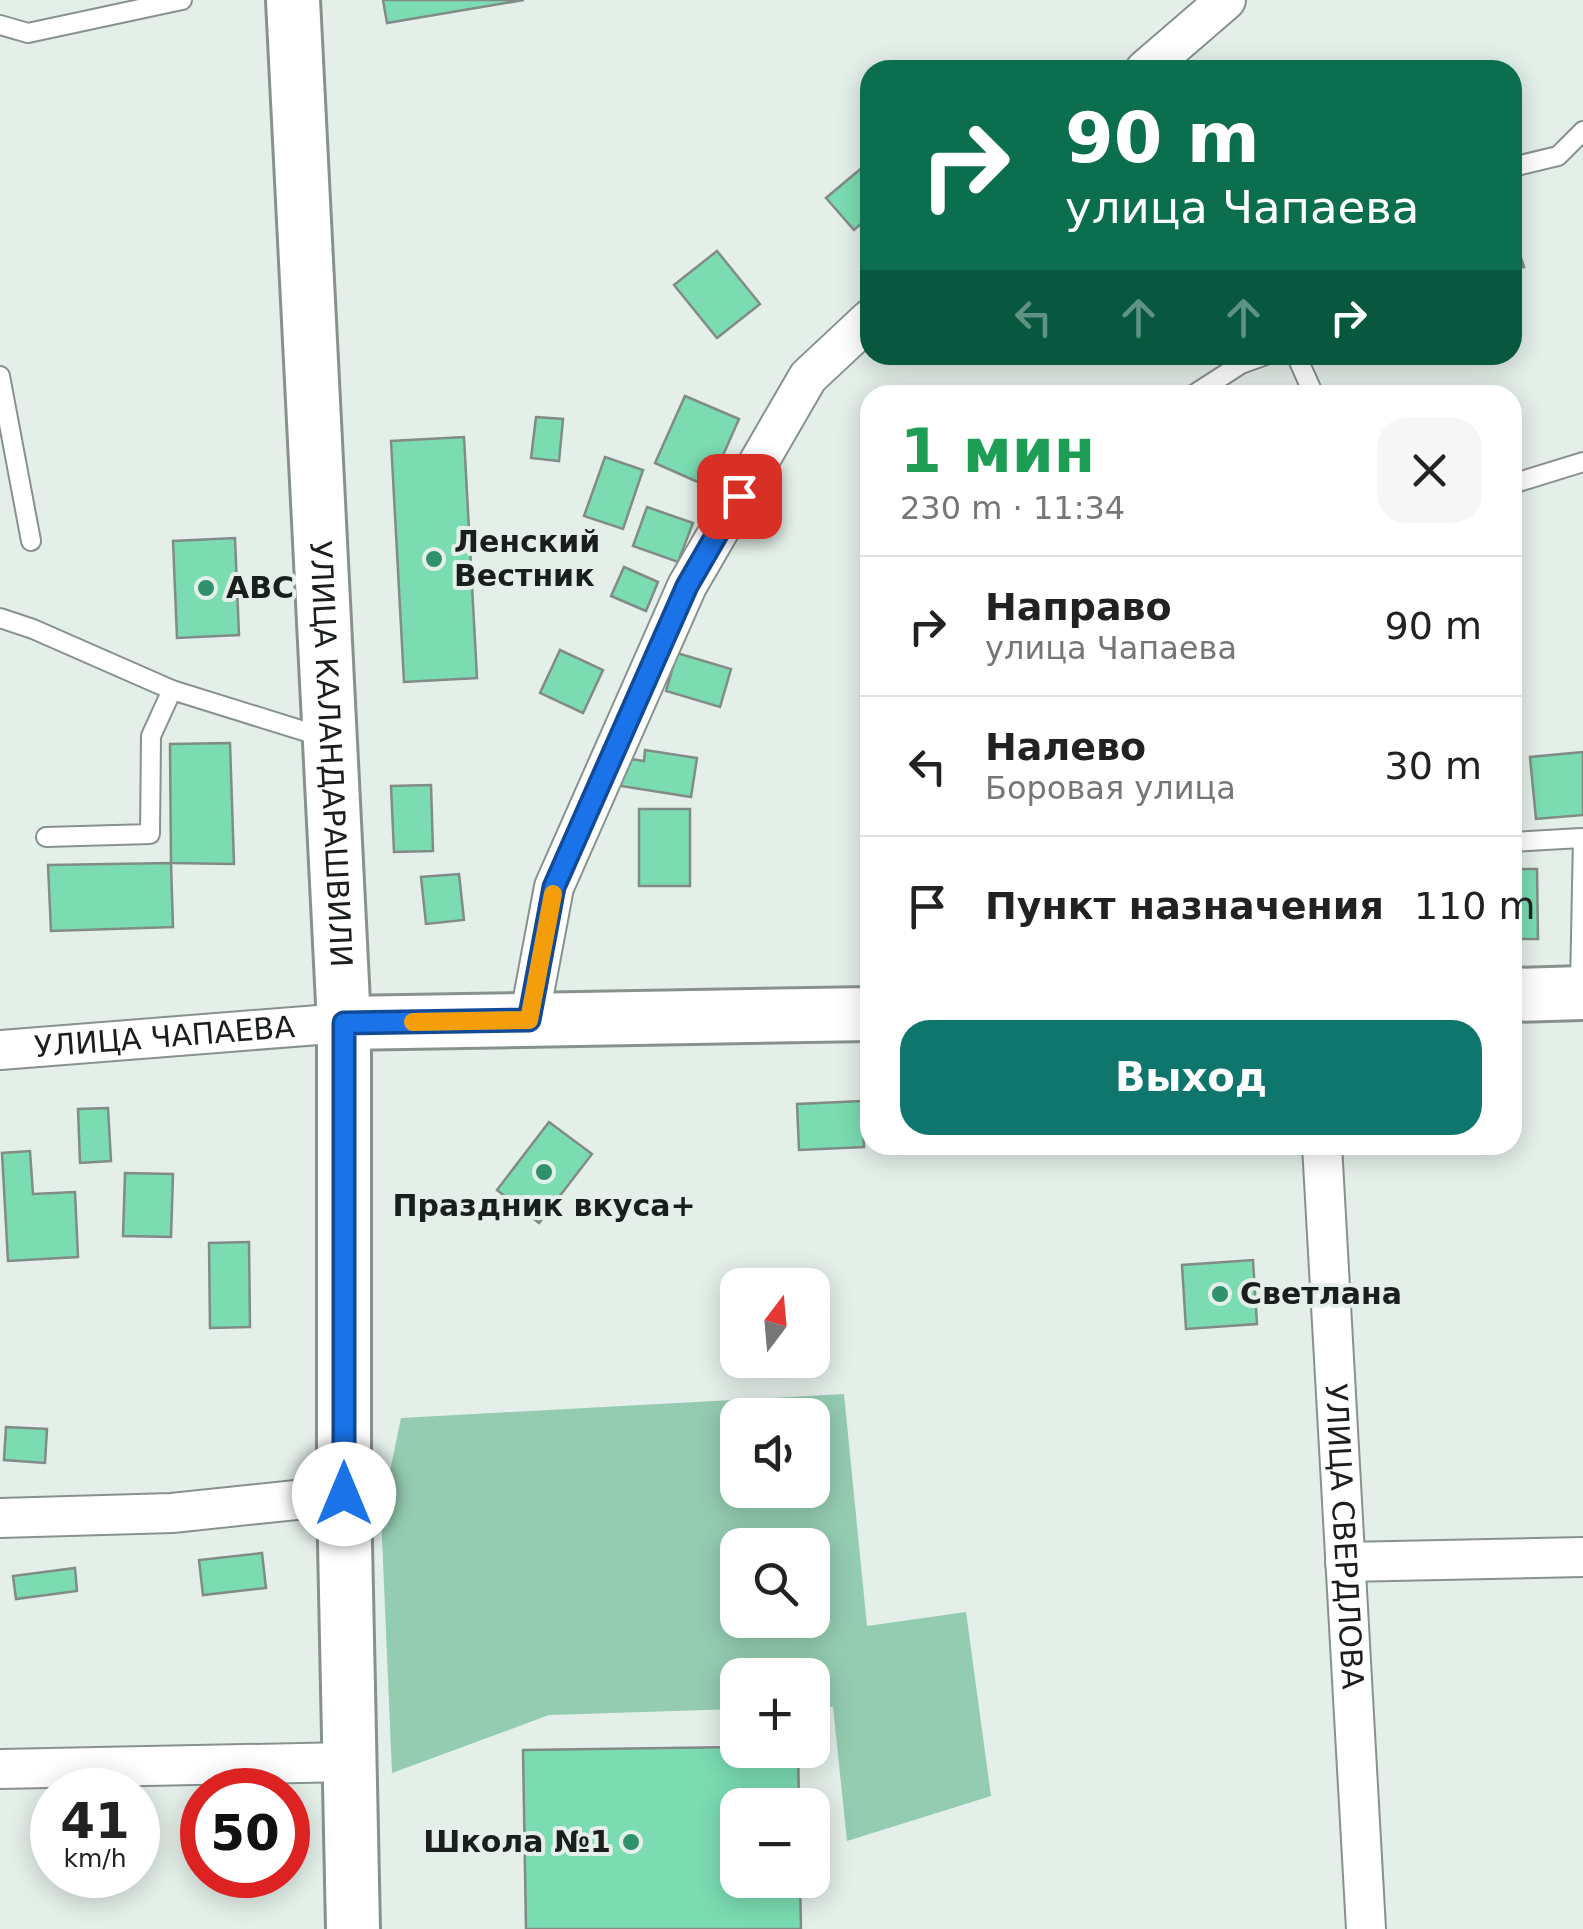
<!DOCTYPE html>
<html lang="ru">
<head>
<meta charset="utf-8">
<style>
  body { margin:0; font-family:"DejaVu Sans",sans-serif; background:#f6f6f6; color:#222; height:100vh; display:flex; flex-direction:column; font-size:38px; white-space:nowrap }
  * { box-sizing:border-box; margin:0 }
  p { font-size:32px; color:#767676 }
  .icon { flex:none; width:55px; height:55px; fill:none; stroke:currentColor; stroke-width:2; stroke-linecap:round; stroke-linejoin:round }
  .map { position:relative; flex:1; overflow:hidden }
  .drawer { position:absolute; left:860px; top:385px; width:662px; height:770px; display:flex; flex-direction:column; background:#fff; border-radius:30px; box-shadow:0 5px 25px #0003 }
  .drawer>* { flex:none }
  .guide { position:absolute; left:860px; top:60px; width:662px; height:305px; border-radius:30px; box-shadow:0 5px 25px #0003; background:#0b6e4f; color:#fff; overflow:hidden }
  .needle { width:65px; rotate:16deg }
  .fabs { position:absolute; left:720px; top:1268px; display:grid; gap:20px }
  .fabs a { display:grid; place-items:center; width:110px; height:110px; border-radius:20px; background:#fff; box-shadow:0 5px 25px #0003; font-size:50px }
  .speed { position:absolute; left:30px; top:1768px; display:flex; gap:20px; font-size:50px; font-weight:700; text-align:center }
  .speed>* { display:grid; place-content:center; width:130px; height:130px; border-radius:50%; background:#fff; box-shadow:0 5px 25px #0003; line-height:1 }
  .speed small { font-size:25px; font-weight:400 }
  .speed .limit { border:15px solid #d22; background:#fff; color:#111 }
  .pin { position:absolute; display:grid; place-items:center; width:85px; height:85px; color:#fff; margin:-42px; border-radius:20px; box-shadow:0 5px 15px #0006 }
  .me { position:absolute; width:110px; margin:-55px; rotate:0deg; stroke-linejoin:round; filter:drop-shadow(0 0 8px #0008) }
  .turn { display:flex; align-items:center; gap:35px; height:210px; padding:0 40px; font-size:45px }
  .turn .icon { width:130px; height:130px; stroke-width:2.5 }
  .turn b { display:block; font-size:70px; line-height:85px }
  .lanes { display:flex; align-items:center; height:95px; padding:0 40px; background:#0003; justify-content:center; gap:50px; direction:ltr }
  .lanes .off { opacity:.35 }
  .round { display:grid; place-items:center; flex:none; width:105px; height:105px; border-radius:30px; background:#f6f6f6 }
  .head { display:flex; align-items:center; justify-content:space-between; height:170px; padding:0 40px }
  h1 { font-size:60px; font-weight:800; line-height:75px; color:#1e9e55 }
  .primary-button { display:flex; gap:20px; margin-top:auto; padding:20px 40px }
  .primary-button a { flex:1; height:115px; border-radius:30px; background:#0f766e; color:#fff; font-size:40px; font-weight:800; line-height:115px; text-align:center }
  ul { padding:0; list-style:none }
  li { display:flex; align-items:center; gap:30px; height:140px; padding:0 40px; border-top:2px solid #e0e0e0 }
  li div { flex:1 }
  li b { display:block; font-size:38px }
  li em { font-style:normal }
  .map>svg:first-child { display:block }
  .green { fill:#94ccb1; fill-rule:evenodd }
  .building { fill:#7bdcb1; stroke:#828c87; stroke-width:2.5 }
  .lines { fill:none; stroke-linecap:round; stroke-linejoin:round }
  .lane-casing { stroke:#88928d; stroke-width:22 }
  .street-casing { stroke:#88928d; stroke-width:42 }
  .secondary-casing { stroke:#88928d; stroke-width:58 }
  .lane { stroke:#fff; stroke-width:18 }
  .street { stroke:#fff; stroke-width:38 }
  .secondary { stroke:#fff; stroke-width:52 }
  .route-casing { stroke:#114b97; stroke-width:25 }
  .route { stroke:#1a73e8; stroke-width:18 }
  .slow { stroke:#f59e0b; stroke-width:18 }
  .poi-dot { fill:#30926d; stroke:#e4efe9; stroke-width:4 }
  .labels { text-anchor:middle; stroke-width:8; stroke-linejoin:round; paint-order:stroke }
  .poi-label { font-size:30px; font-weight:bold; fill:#1a1e1c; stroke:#e4efe9; text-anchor:start }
  .street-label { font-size:30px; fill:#1a1e1c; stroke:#e4efe9 }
</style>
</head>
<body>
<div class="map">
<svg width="1583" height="1929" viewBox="0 0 1583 1929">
  <rect width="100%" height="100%" fill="#e4efe9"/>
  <!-- green -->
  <path class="green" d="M844,1394l23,232 99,-14 25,184 -144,45 -14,-134h-20l-1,-32h-74l-1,34 -188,6 -157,58 -11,-259 20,-96zM812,1415v75h-74v-75zM738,1545h74v75h-74z"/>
  <!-- building -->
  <g class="building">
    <path d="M383,0h141l-137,23z"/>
    <path d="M870,161v66l-6,-6 -10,9 -28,-32z"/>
    <path d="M1512,230l12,37 -12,3z"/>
    <path d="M717,251l43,53 -43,34 -43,-53z"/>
    <path d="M685,396l54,23 -30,68 -54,-24z"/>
    <path d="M536,417l27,2 -4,42 -28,-3z"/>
    <path d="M464,437l13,241 -73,4 -13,-241z"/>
    <path d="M605,457l38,13 -20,59 -39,-13z"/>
    <path d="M647,507l46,16 -15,39 -45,-16z"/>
    <path d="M235,538l4,97 -62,3 -4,-97z"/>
    <path d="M624,567l34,15 -12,29 -35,-15z"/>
    <path d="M560,650l43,20 -20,43 -43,-20z"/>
    <path d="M677,653l54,16 -11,38 -54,-16z"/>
    <path d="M230,743l4,121 -63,-1 -1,-119z"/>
    <path d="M645,750l52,8 -6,39 -70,-11 4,-28 19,3z"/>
    <path d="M1583,752v63l-47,4 -6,-62z"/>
    <path d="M431,785l2,66 -39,1 -3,-66z"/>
    <rect x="639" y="809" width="51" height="77"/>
    <path d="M171,863l2,64 -122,4 -3,-66z"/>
    <path d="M1512,869h25l1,70h-26z"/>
    <path d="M459,874l5,46 -38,4 -5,-47z"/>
    <path d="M862,1101l2,46 -65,3 -2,-46z"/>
    <path d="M108,1108l3,53 -31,2 -2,-54z"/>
    <path d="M549,1122l43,32 -53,69 -42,-33z"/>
    <path d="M30,1151l3,43 42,-2 3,65 -70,4 -6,-108z"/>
    <path d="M125,1173l48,1 -2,63 -48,-1z"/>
    <path d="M249,1242l1,85 -40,1 -1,-85z"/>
    <path d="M1253,1260l4,64 -71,5 -4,-64z"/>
    <path d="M6,1427l41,2 -2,34 -41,-3z"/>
    <path d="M262,1553l4,35 -63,7 -4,-35z"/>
    <path d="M75,1568l2,23 -61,8 -3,-23z"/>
    <path d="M738,1747v3h60l1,55h-61v75h62l1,49h-275l-3,-179z"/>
    <path d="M193,1820h9v30h-8z"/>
  </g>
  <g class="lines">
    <defs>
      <g id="lane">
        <path d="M0,25l28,8 154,-33"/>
        <path d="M1512,167l46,-11 25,-25"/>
        <path d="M1296,355l18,40"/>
        <path d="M0,376l31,165"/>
        <path d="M1193,395l48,-31 25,-9"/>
        <path d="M1512,484l71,-22"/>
        <path d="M0,618l33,11 139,61 151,47"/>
        <path d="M46,837l104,-3 1,-98 21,-46"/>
        <path d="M1512,842l69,-4"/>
        <path d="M1580,987l3,-149"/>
      </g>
      <g id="street">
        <path d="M1145,70l81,-70"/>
        <path d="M529,1020l25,-133 133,-301 121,-209 62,-58"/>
        <path id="s1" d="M0,1050l344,-27"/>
        <path id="s2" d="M1322,1145l44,784"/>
        <path d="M0,1518l172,-5 172,-18"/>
        <path d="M1345,1562l238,-5"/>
        <path d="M0,1769l349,-7"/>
      </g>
      <g id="secondary">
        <path id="s3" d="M293,0l51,1023v472l9,434"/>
        <path d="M1512,995l71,-2"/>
        <path d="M344,1023l526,-9"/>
      </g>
    </defs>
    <!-- lane casing -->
    <use href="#lane" class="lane-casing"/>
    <!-- street casing -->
    <use href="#street" class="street-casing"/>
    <!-- secondary casing -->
    <use href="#secondary" class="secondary-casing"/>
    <!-- lane -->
    <use href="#lane" class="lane"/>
    <!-- street -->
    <use href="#street" class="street"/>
    <!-- secondary -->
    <use href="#secondary" class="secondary"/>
  </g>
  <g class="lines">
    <defs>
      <path id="route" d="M344,1494v-471l185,-3 25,-133 133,-301 52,-90"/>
    </defs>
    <!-- route casing -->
    <use href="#route" class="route-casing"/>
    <!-- route -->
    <use href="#route" class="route"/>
    <!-- slow -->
    <path class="slow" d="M413,1022l116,-2 24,-126"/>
  </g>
  <!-- markers -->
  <g class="poi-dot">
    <circle cx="434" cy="559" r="10"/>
    <circle cx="206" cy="588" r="10"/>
    <circle cx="544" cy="1172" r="10"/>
    <circle cx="1220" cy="1294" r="10"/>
    <circle cx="631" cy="1842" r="10"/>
  </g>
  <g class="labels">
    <!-- poi labels -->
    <g class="poi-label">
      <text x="454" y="552">Ленский<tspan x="454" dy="34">Вестник</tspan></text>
      <text x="226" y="598">ABC</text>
      <text x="544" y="1216" text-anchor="middle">Праздник вкуса+</text>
      <text x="1240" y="1304">Светлана</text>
      <text x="611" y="1852" text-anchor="end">Школа №1</text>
    </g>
    <!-- street labels -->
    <g class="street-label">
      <text dy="10" stroke="none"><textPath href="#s3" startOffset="755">УЛИЦА КАЛАНДАРАШВИЛИ</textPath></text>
      <text dy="10" stroke="none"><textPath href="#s1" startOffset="165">УЛИЦА ЧАПАЕВА</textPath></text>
      <text dy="10" stroke="none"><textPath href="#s2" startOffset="392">УЛИЦА СВЕРДЛОВА</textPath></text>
    </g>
  </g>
</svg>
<div class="fabs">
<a><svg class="needle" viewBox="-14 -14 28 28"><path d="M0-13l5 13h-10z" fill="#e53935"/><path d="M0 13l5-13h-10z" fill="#767676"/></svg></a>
<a><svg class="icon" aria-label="sound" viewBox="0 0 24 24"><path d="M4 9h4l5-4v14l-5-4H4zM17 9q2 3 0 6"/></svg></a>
<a><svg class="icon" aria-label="search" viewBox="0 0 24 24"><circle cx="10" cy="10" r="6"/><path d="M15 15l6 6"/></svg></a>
<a>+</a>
<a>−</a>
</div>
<div class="speed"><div>41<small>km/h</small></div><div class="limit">50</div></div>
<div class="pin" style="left:739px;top:496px;background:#d93025"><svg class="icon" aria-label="arrive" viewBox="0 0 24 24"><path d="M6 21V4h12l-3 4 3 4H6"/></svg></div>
<svg class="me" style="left:344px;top:1494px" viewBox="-20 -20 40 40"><circle r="19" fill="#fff"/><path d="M0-13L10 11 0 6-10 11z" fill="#1a73e8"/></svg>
<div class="guide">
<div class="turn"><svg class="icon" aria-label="right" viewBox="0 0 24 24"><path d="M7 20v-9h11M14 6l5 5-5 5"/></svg><div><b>90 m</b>улица Чапаева</div></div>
<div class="lanes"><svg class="icon off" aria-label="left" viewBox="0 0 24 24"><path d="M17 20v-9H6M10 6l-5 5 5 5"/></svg><svg class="icon off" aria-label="ahead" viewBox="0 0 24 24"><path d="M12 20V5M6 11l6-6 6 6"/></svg><svg class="icon off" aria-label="ahead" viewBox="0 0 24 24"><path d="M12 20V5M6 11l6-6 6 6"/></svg><svg class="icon" aria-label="right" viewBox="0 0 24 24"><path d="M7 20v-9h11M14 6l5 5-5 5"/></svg></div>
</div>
<section class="drawer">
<div class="head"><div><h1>1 мин</h1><p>230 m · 11:34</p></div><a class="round"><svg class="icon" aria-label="close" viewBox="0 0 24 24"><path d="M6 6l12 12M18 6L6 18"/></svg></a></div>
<ul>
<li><svg class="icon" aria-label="right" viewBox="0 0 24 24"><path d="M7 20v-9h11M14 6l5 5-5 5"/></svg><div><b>Направо</b><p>улица Чапаева</p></div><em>90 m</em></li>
<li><svg class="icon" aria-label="left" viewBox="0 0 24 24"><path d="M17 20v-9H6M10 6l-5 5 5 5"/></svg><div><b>Налево</b><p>Боровая улица</p></div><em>30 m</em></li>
<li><svg class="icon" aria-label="arrive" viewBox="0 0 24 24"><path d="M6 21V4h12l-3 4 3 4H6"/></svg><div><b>Пункт назначения</b></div><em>110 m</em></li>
</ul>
<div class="primary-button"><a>Выход</a></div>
</section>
</div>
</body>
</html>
